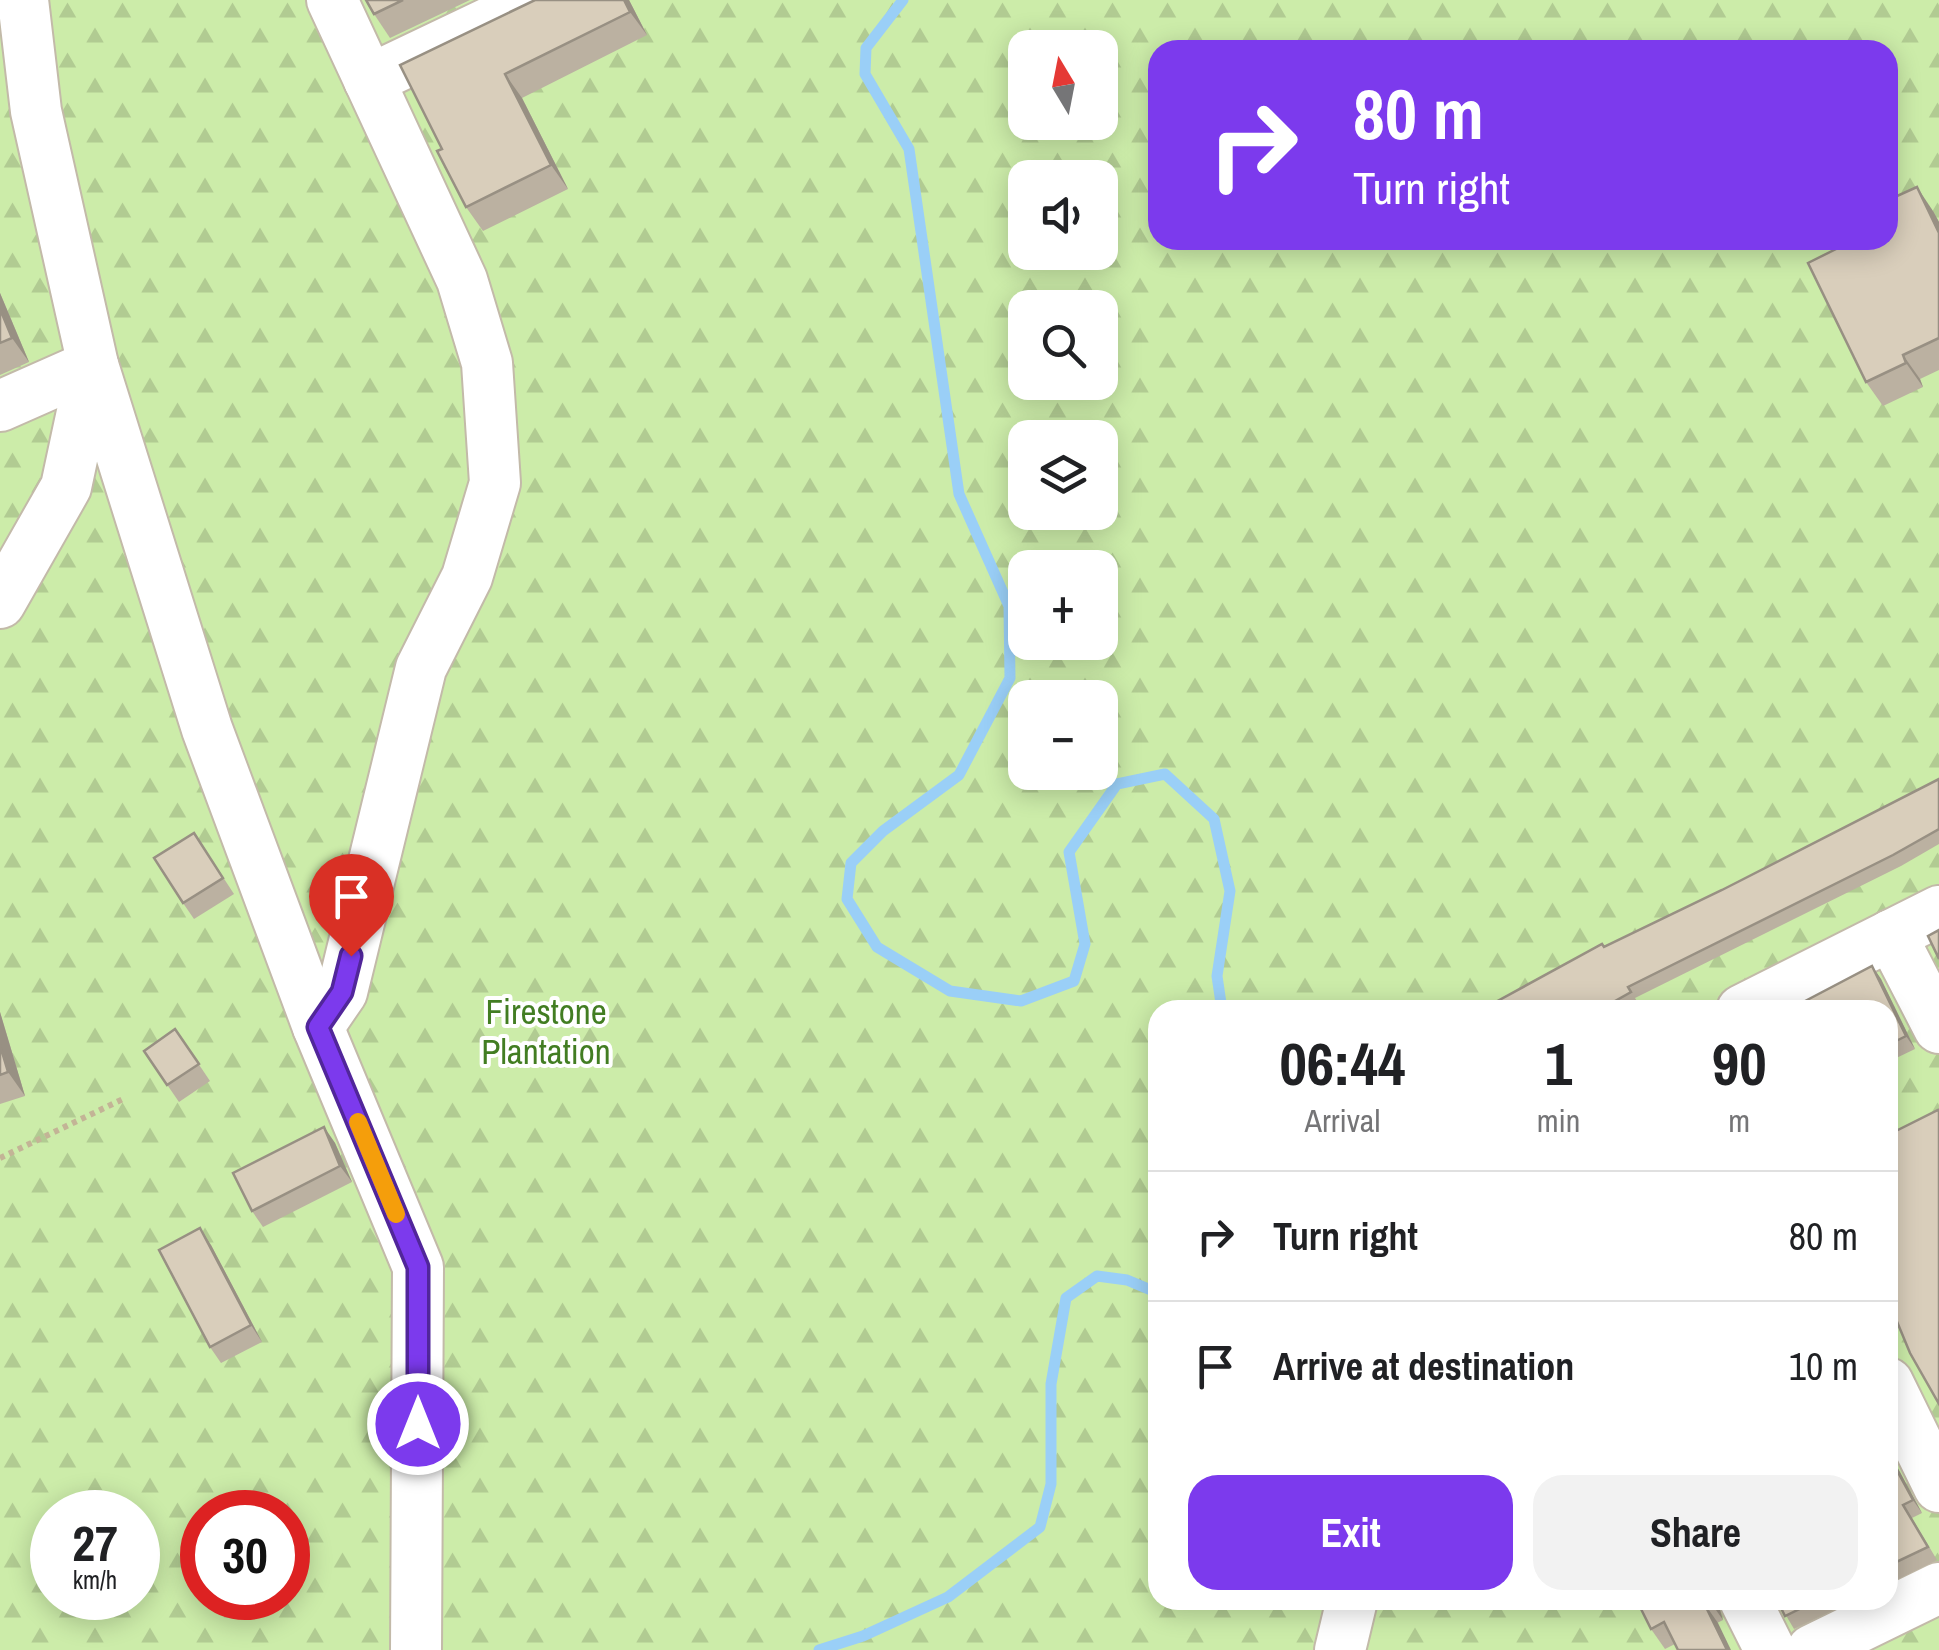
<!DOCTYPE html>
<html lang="en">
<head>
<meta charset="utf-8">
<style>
  body { margin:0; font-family:"Archivo Narrow",sans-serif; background:#f2f2f2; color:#202124; height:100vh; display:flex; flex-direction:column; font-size:38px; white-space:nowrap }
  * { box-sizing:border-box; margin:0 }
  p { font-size:32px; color:#757577 }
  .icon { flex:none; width:55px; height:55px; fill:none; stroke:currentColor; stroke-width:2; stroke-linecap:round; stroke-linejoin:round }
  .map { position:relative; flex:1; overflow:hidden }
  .side { position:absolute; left:1148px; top:1000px; width:750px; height:610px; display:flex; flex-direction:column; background:#fff; border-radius:30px; box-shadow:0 5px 25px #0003 }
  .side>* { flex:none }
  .hud { position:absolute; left:1148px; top:40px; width:750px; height:210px; border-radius:30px; box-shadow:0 5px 25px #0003; background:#7c3aed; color:#fff; overflow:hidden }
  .needle { width:65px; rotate:350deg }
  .tools { position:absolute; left:1008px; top:30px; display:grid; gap:20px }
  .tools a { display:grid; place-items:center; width:110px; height:110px; border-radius:20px; background:#fff; box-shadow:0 5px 25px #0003; font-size:50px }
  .speed { position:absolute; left:30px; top:1490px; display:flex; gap:20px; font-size:50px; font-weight:700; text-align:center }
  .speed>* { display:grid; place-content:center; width:130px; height:130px; border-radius:50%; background:#fff; box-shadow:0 5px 25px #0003; line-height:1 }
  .speed small { font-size:25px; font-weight:400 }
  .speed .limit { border:15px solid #d22; background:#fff; color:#111 }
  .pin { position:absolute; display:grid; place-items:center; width:85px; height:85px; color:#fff; margin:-102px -42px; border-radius:50% 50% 50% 0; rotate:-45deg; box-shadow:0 0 10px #0007 }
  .pin .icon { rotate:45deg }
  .me { position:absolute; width:110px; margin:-55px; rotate:0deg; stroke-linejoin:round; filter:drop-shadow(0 0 8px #0008) }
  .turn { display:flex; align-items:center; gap:35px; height:210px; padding:0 40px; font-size:45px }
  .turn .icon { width:130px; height:130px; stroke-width:2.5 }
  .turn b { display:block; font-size:70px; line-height:85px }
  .eta { display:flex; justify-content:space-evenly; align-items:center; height:170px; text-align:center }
  .eta b { font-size:60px; font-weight:700; line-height:70px }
  .primary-button { display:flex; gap:20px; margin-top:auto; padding:20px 40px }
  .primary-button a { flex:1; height:115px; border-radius:30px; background:#7c3aed; color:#fff; font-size:40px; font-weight:700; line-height:115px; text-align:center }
  .primary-button a+a { background:#f2f2f2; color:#202124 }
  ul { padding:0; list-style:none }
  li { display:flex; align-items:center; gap:30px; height:130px; padding:0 40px; border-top:2px solid #e0e0e0 }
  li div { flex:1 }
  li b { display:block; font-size:38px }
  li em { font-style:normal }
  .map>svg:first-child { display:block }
  .forest { fill:url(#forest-firs); fill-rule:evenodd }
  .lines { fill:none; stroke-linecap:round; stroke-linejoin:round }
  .stream { stroke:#9acff7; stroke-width:11 }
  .minor-casing { stroke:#c3baa9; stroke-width:54 }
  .path { stroke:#c3b496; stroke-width:6; stroke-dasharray:5 5; stroke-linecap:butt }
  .minor { stroke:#fff; stroke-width:50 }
  .wall { fill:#bbb1a1 }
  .shaded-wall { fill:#989083 }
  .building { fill:#d9cebb; stroke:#989083; stroke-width:2.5 }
  .route-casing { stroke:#51269a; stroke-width:25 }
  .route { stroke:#7c3aed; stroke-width:18 }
  .slow { stroke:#f59e0b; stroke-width:18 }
  .labels { text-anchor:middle; stroke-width:8; stroke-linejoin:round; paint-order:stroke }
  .park-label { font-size:35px; fill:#427d22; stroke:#fff }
</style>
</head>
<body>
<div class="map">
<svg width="1939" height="1650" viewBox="0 0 1939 1650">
  <defs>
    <pattern id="forest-firs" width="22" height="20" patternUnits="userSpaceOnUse" patternTransform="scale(2.5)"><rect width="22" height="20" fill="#cceca9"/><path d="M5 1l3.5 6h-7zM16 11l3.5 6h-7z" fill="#b1cb92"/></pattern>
  </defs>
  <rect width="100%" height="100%" fill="#f4efe4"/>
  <!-- forest -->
  <path class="forest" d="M0,0h1939v1650h-1939zM1025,48h75v74h-75zM1158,50h730v190h-730zM1025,178h75v74h-75zM1025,308h75v74h-75zM1025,438h75v74h-75zM1025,568h75v74h-75zM1025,698h75v74h-75zM1158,1010h730v590h-730zM52,1512h86v86h-86zM202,1512h86v86h-86z"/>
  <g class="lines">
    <!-- stream -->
    <g class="stream">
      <path d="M903,0l-37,48 -1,26 44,75 50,345 50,112 1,72 -51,97 -76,56 -32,32 -4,36 30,48 73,44 71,10 53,-20 11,-37 -16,-92 48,-68 48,-10 49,45 16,72 -13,85 5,34"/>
      <path d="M819,1650l44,-14 85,-39 92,-70 11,-43v-100l15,-86 31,-22 30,4 31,13"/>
    </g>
    <defs>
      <g id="minor">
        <path d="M23,0l13,111 57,254 114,364 111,298 100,240 -2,383"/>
        <path d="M369,80l168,-80"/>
        <path d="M0,406l93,-41"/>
        <path d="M0,603l66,-116 25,-117"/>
        <path d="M1891,935l48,93"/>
        <path d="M1742,1010l197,-99"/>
        <path d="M318,1027l24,-35 79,-324 46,-91 28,-94 -8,-120 -25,-83 -130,-280"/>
        <path d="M1888,1383l51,104"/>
        <path d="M1745,1600l25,50"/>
        <path d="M1340,1650l12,-50"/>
        <path d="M1812,1650l127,-62"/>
      </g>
    </defs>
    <!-- minor casing -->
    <use href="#minor" class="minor-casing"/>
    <!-- path -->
    <path class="path" d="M0,1158l123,-59"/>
    <!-- minor -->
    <use href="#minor" class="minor"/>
  </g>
  <!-- wall -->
  <g class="wall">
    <path d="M366,0h104l-80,38 -16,-24z"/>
    <path d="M535,0h94l18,35 -125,63 46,91 -85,42 -17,-24 -24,-58z"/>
    <path d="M1933,211l6,11v148l-19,9 3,8 -40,19 -17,-24z"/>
    <path d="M0,293l29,69 -29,13z"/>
    <path d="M1939,779v65l-38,22 -266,132 3,5 -12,7h-145l123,-63 118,-57z"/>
    <path d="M194,833l40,61 -40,25 -11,-16z"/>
    <path d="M1872,966l9,13 34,70 -27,13v-52z"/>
    <path d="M0,1012l25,84 -25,8z"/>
    <path d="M175,1029l35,52 -31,21 -35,-51z"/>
    <path d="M324,1127l11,16 17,39 -89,45 -11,-16z"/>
    <path d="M211,1245l51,97 -41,21 -11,-16z"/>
    <path d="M1888,1450l34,63 -10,5 25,42 -49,24z"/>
    <path d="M1645,1600h72l6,20 -58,29 -14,-20z"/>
    <path d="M1777,1600h77l-60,29z"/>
  </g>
  <!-- shaded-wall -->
  <g class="shaded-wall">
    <path d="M624,0h5l18,35 -17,-23z"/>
    <path d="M505,74l17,24 46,91 -17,-24z"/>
    <path d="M1917,187l16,24 6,11v11z"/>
    <path d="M0,293l29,69 -17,-24 -12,-29z"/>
    <path d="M1903,355l17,24 3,8 -17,-24z"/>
    <path d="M1872,966l9,13 34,70 -9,-13z"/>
    <path d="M0,1012l25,84 -17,-24 -8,-27z"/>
    <path d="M324,1127l11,16 17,39 -12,-16z"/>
    <path d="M200,1228l11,17 51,97 -11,-17z"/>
    <path d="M1888,1450l34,63 -9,-13 -25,-46z"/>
    <path d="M1709,1600h8l6,20z"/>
    <path d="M1704,1603l14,20 13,27h-4z"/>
  </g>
  <!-- building -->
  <g class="building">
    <path d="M366,0h37l-29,14z"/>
    <path d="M535,0h89l6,12 -125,62 46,91 -85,42 -29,-56 5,-2 -42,-84z"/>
    <path d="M1917,187l22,46v105l-36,17 3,8 -40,19 -58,-119 42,-21 -1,-2h39v-40z"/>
    <path d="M0,309l12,29 -12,5z"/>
    <path d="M1939,779v50l-46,26 -265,132 3,5 -32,18h-118l121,-66 2,3 118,-57z"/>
    <path d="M194,833l29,45 -40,25 -29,-45z"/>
    <path d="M1939,930v29l-11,-23z"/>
    <path d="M1872,966l34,70 -18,9v-35h-100z"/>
    <path d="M175,1029l24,35 -32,21 -23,-34z"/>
    <path d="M0,1045l8,27 -8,3z"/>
    <path d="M1938,1110l1,2v292l-29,-51 -22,-53v-165z"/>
    <path d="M324,1127l16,39 -88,45 -19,-38z"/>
    <path d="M200,1228l51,97 -41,22 -51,-97z"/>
    <path d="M1888,1454l25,46 -10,5 25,42 -40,19z"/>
    <path d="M1645,1600h64l-5,3 23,47h-49l-14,-28 -13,7 -13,-26z"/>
    <path d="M1777,1600h41l-33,16z"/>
  </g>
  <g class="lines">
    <defs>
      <path id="route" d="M351,956l-9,36 -24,35 100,240v157"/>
    </defs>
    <!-- route casing -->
    <use href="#route" class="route-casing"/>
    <!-- route -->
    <use href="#route" class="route"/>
    <!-- slow -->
    <path class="slow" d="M358,1122l38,92"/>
  </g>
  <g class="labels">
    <!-- park labels -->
    <g class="park-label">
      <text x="546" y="1024">Firestone<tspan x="546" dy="40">Plantation</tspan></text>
    </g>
  </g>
</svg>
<div class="tools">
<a><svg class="needle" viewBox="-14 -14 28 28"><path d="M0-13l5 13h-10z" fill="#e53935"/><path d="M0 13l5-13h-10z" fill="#757577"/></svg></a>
<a><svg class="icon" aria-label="sound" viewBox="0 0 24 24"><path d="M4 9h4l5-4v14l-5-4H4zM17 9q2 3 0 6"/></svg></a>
<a><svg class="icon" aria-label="search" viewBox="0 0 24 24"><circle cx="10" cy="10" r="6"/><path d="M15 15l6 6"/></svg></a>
<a><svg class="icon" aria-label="layers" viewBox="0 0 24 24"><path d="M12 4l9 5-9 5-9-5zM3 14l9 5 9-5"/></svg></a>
<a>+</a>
<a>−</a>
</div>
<div class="speed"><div>27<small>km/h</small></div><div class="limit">30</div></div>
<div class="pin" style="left:351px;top:956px;background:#d93025"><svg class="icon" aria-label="arrive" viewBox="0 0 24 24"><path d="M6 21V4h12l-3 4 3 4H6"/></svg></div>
<svg class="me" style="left:418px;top:1424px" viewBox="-20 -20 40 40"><circle r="17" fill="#7c3aed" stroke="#fff" stroke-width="3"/><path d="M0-11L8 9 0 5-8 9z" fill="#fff"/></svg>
<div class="hud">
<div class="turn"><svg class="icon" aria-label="right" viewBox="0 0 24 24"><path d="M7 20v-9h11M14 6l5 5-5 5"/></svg><div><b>80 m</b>Turn right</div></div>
</div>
<section class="side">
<div class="eta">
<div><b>06:44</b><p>Arrival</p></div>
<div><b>1</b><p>min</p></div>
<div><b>90</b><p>m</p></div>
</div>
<ul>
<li><svg class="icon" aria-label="right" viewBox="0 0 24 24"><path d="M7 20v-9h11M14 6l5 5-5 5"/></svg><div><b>Turn right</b></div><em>80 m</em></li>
<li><svg class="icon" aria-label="arrive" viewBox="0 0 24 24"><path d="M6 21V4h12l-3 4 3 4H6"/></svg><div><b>Arrive at destination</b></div><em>10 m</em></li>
</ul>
<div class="primary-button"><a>Exit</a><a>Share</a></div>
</section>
</div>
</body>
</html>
